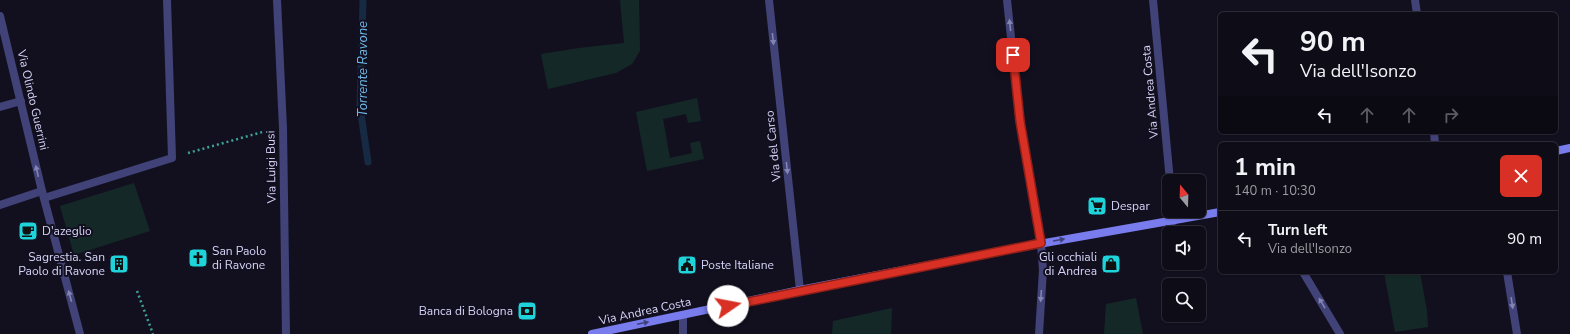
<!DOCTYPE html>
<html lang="en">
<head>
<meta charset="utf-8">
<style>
  body { margin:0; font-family:"Nunito Sans",sans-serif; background:#171520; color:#f1f3f6; height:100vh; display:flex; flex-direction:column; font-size:15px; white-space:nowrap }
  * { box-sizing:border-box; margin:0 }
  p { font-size:13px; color:#9b9ba1 }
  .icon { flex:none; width:22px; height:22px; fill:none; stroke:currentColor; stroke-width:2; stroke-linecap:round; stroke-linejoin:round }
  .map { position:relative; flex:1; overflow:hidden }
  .panel { position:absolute; left:1218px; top:142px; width:340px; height:132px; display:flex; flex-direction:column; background:#0e0c17; border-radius:6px; box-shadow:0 1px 3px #0004,0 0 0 1px #2e2c36 }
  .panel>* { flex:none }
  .guide { position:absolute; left:1218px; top:12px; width:340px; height:122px; border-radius:6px; box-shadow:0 1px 3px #0004,0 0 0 1px #2e2c36; background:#0e0c17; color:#f1f3f6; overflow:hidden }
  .needle { width:26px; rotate:341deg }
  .tools { position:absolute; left:1162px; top:174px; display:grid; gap:8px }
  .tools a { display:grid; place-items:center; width:44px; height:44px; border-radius:6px; background:#0e0c17; box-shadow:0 1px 3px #0004,0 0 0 1px #2e2c36; font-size:20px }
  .pin { position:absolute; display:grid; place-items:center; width:34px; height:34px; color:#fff; margin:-17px; border-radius:8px; box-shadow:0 2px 6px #0006 }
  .me { position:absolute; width:44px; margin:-22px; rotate:78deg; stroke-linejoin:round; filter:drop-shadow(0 0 3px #0008) }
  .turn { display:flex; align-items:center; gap:14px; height:84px; padding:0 16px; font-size:18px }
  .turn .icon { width:52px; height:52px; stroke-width:2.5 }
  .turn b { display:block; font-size:28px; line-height:34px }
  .lanes { display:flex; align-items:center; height:38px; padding:0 16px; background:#0003; justify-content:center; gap:20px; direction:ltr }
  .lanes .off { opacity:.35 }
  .round { display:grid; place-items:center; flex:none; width:42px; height:42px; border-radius:6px; background:#171520 }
  .head { display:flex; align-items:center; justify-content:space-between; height:68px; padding:0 16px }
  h1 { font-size:24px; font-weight:700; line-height:30px }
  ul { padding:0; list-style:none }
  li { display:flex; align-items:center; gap:12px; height:56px; padding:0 16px; border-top:1px solid #2e2c36 }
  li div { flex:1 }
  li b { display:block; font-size:15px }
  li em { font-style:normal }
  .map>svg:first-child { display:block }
  .green { fill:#142927 }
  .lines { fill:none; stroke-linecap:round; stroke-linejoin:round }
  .stream { stroke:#162a44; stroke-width:7 }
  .path { stroke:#3ea397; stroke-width:2.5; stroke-dasharray:2 3; stroke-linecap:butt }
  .lane { stroke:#414278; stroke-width:8 }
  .street { stroke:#414278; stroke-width:8 }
  .secondary { stroke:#787cec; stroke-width:8 }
  .oneway { fill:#8484b2 }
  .oneway2 { fill:#40417b }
  .route-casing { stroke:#8d1f18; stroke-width:10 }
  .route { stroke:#d93025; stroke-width:7 }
  .labels { text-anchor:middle; stroke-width:4; stroke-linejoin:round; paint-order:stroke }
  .street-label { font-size:12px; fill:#d7d4f9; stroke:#12101f }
  .poi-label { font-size:12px; fill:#d7d4f9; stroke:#12101f; text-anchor:start }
  .water-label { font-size:13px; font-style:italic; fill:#70b9eb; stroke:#12101f }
</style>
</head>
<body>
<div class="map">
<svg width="1570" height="334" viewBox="0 0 1570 334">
  <rect width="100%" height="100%" fill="#12101f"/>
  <!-- green -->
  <g class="green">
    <path d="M620,0h19l1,51 -8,13 -16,9 -68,16 -7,-35 38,-6 45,-5z"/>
    <path d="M697,98l4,23 -13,2 -2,-9 -23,5 7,39 22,-5 -2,-10 10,-2 4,18 -57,12 -11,-59z"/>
    <path d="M134,183l16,48 -76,24 -14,-49z"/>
    <path d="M1384,272h36l7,39 1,16 -33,5z"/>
    <path d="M1136,298l7,36h-39l2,-30z"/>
    <path d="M892,308l-1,26h-59l1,-13z"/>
  </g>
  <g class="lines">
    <!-- stream -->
    <path class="stream" d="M363,0l-3,107 8,55"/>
    <!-- path -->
    <g class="path">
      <path d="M188,153l78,-22"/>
      <path d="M137,291l16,43"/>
    </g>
    <!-- lane -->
    <g class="lane">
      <path d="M1153,0l17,181"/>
      <path d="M44,198l128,-40 -5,-158"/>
      <path d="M0,205l42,-14"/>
      <path d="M1173,211l1,10"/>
    </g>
    <!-- street -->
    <g class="street">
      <path d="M277,0l6,128 3,206"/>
      <path d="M769,0l31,290"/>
      <path d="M1007,0l13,121 21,122 2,27 -4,64"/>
      <path d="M1415,0l2,14"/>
      <path d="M0,16l42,175 38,143"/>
      <path d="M0,107l21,-6"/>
      <path d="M1434,132l1,12"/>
      <path d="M1303,272l37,62"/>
      <path d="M1507,272l10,62"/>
      <path d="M683,315v19"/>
    </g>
    <!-- secondary -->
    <g class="secondary">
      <path d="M1556,151l14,-3"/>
      <path d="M592,334l208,-44 216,-42 204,-36"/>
    </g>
  </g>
  <!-- one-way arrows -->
  <defs><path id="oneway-solid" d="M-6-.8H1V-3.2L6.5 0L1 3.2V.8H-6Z"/></defs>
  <g class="oneway">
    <use href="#oneway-solid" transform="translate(1010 25) rotate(-96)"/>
    <use href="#oneway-solid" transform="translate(773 39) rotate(84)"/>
    <use href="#oneway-solid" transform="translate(787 168) rotate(84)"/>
    <use href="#oneway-solid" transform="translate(37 171) rotate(-103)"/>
    <use href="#oneway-solid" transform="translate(70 296) rotate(-105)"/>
    <use href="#oneway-solid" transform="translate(1041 296) rotate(94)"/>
    <use href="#oneway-solid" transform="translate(1322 303) rotate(-121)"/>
    <use href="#oneway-solid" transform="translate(1512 303) rotate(81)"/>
  </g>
  <g class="oneway2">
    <use href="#oneway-solid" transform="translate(1059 240) rotate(-10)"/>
    <use href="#oneway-solid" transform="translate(643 323) rotate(-12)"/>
  </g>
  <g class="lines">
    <defs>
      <path id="route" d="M728,306l313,-63 -21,-122 -7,-66"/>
    </defs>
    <!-- route casing -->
    <use href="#route" class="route-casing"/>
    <!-- route -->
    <use href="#route" class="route"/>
  </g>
  <!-- icons -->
  <defs>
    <symbol id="supermarket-square" viewBox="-11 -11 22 22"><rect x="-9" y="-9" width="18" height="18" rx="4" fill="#1fd3db" stroke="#12101f"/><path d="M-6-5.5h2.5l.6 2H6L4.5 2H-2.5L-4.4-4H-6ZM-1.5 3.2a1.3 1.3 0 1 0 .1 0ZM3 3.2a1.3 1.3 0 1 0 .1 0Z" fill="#111"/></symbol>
    <symbol id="cafe-square" viewBox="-11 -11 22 22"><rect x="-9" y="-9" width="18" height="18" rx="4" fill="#1fd3db" stroke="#12101f"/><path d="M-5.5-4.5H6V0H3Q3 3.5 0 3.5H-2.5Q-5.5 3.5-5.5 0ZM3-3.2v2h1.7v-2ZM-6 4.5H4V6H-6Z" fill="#111"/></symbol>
    <symbol id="church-square" viewBox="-11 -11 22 22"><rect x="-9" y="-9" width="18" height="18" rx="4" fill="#1fd3db" stroke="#12101f"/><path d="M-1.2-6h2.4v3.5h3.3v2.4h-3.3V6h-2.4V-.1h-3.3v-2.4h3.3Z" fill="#111"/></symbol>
    <symbol id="building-square" viewBox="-11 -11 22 22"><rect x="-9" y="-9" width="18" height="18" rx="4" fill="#1fd3db" stroke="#12101f"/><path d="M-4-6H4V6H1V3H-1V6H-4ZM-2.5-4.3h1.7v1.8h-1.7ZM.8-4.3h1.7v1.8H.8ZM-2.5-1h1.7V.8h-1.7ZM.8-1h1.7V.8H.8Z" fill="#111"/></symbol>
    <symbol id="shop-square" viewBox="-11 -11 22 22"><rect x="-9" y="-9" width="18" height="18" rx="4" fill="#1fd3db" stroke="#12101f"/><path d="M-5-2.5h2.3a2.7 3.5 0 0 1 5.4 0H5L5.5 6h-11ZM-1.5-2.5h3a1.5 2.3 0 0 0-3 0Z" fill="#111"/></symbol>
    <symbol id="civic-square" viewBox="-11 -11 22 22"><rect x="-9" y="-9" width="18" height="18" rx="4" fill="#1fd3db" stroke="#12101f"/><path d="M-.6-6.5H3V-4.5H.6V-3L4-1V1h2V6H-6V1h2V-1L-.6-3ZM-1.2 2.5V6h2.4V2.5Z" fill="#111"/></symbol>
    <symbol id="bank-square" viewBox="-11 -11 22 22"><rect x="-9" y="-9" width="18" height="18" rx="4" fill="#1fd3db" stroke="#12101f"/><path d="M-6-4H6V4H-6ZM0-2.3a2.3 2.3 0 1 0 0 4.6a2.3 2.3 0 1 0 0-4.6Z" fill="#111"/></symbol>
  </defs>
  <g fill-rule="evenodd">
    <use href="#supermarket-square" x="1086" y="195" width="22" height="22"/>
    <use href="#cafe-square" x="17" y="220" width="22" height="22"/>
    <use href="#church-square" x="187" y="247" width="22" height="22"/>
    <use href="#building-square" x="108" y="253" width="22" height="22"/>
    <use href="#shop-square" x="1100" y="253" width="22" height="22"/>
    <use href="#civic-square" x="676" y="254" width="22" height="22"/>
    <use href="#bank-square" x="516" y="300" width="22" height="22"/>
  </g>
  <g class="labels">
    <!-- street labels -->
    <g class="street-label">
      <text transform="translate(1150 92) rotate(-95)" y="4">Via Andrea Costa</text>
      <text transform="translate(33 100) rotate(77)" y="4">Via Olindo Guerrini</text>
      <text transform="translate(773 146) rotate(-96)" y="4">Via del Carso</text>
      <text transform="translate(271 167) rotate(-91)" y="4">Via Luigi Busi</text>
      <text transform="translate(645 311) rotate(-12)" y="4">Via Andrea Costa</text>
    </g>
    <!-- poi labels -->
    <g class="poi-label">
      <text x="1111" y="210">Despar</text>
      <text x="42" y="235">D'azeglio</text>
      <text x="212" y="255">San Paolo<tspan x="212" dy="14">di Ravone</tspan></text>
      <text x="105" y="261" text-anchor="end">Sagrestia. San<tspan x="105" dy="14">Paolo di Ravone</tspan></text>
      <text x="1097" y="261" text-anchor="end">Gli occhiali<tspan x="1097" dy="14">di Andrea</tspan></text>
      <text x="701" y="269">Poste Italiane</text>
      <text x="513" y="315" text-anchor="end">Banca di Bologna</text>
    </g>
    <!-- water labels -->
    <g class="water-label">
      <text transform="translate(362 69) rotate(-90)" y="5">Torrente Ravone</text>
    </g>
  </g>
</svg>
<div class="tools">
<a><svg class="needle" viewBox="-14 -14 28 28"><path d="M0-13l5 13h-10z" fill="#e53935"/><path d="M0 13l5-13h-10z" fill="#9b9ba1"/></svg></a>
<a><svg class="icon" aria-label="sound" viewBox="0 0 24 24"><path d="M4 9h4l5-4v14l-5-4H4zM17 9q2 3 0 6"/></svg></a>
<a><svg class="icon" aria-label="search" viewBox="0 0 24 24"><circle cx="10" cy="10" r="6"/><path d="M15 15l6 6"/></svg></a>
</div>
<div class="pin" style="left:1013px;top:55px;background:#d93025"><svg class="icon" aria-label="arrive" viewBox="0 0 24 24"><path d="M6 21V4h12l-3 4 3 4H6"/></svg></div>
<svg class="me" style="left:728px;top:306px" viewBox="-20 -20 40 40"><circle r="19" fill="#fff"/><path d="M0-13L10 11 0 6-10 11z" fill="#d93025"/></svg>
<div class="guide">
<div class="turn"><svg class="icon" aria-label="left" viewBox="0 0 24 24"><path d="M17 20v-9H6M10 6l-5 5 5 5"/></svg><div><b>90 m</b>Via dell'Isonzo</div></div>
<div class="lanes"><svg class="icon" aria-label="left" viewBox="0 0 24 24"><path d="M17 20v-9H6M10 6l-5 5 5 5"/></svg><svg class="icon off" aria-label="ahead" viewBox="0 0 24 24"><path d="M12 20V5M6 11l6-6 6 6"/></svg><svg class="icon off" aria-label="ahead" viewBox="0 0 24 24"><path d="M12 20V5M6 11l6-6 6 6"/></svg><svg class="icon off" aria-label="right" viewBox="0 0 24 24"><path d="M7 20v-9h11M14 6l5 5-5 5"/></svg></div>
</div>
<section class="panel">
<div class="head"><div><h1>1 min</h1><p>140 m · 10:30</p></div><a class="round" style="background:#d93025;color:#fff"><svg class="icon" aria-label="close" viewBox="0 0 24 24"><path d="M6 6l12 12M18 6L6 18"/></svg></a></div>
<ul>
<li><svg class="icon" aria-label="left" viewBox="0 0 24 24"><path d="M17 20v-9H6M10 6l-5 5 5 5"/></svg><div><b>Turn left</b><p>Via dell'Isonzo</p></div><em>90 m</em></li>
</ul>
</section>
</div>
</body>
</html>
